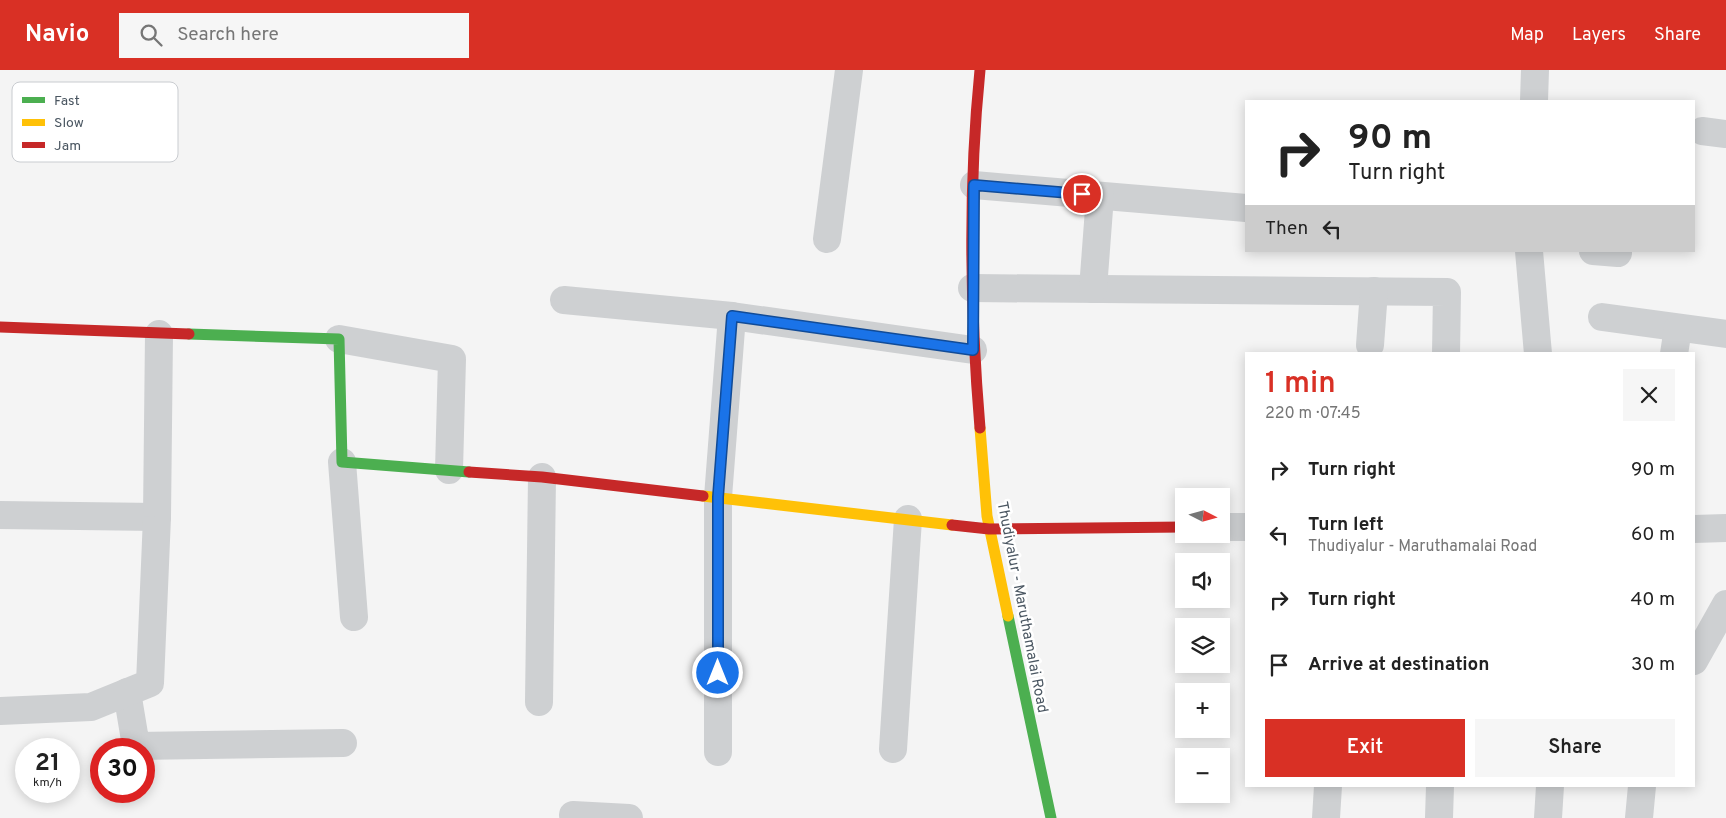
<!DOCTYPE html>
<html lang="en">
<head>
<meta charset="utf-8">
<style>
  body { margin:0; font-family:Overpass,sans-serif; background:#f6f6f6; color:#222; height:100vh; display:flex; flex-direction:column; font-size:19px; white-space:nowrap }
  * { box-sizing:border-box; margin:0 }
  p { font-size:16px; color:#767676 }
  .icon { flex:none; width:28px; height:28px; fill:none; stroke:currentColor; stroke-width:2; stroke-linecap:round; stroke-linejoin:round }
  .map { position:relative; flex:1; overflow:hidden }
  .sheet { position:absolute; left:1245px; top:282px; width:450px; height:435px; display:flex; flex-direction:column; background:#fff; border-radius:0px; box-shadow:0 2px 12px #0003 }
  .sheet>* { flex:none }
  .guide { position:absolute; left:1245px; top:30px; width:450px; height:152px; border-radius:0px; box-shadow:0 2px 12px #0003; background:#fff; color:#222; overflow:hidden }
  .needle { width:32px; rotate:96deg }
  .tools { position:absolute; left:1175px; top:418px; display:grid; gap:10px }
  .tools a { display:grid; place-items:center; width:55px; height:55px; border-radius:0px; background:#fff; box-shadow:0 2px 12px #0003; font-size:25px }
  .speed { position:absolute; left:15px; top:668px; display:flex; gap:10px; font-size:25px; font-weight:700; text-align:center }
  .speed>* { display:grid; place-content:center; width:65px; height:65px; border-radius:50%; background:#fff; box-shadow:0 2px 12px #0003; line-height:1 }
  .speed small { font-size:12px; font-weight:400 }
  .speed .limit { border:8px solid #d22; background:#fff; color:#111 }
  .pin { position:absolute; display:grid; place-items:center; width:42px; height:42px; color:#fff; margin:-21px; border:2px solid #fff; border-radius:50%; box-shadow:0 1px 5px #0007 }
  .me { position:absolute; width:55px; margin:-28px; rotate:0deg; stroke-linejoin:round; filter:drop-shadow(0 0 4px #0008) }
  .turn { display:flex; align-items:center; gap:18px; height:105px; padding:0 20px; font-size:22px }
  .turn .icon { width:65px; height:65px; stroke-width:2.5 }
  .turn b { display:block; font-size:35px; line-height:42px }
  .then { display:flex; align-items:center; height:48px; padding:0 20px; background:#0003; gap:10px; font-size:19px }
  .round { display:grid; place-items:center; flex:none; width:52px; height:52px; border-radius:0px; background:#f6f6f6 }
  .overview { display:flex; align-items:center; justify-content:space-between; height:85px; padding:0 20px }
  h1 { font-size:30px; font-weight:600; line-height:38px; color:#d93025 }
  .cta { display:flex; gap:10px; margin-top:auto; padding:10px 20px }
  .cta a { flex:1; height:58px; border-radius:0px; background:#d93025; color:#fff; font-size:20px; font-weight:600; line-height:58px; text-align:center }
  .cta a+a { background:#f6f6f6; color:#222 }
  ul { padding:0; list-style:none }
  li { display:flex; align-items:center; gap:15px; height:65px; padding:0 20px }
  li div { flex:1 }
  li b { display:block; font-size:19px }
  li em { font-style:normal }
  header { display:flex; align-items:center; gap:30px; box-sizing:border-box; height:70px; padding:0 25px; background:#d93025; color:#fff }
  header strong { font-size:24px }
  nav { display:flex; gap:28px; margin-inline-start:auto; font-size:18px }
  .search { width:350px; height:45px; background:#f6f6f6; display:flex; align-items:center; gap:12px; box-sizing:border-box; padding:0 18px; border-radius:0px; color:#767676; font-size:19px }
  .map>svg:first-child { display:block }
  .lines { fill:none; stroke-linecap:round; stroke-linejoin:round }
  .street { stroke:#ced0d2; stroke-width:28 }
  .fast { stroke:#4caf50; stroke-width:11 }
  .slow { stroke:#ffc107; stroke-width:11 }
  .jam { stroke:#c62828; stroke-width:11 }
  .route-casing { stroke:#114b97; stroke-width:12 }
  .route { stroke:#1a73e8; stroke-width:9 }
  .labels { text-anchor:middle; stroke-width:5; stroke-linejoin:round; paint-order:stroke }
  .street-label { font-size:15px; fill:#4a5661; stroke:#fff }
  .key { fill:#fff; stroke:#c9ccd0; stroke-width:1 }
  .key-label { font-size:14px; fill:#4a5661 }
</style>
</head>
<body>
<header>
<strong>Navio</strong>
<div class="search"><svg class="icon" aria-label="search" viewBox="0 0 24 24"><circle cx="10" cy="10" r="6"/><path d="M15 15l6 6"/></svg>Search here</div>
<nav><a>Map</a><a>Layers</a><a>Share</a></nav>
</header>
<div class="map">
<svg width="1726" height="748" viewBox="0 0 1726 748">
  <rect width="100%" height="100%" fill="#f4f4f4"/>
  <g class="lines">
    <!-- street -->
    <g class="street">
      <path d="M1534,31l1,-31"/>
      <path d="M1702,61l24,3"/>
      <path d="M974,115l272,23"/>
      <path d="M827,169l22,-169"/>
      <path d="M1529,181l9,103"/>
      <path d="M1593,181l25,2"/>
      <path d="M972,218l475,4 -1,62"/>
      <path d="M1093,219l7,-93"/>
      <path d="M564,230l168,16 241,34"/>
      <path d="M1602,247l124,17"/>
      <path d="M339,269l113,20 -3,111"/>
      <path d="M1370,275l4,-54"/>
      <path d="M1674,284l4,-26"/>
      <path d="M342,392l12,155"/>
      <path d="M0,445l157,2"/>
      <path d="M1221,457h25"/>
      <path d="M1694,459l32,-1"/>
      <path d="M1694,591l32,-57"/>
      <path d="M127,622l9,54 207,-3"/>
      <path d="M539,632l3,-225"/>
      <path d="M0,641l91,-4 59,-24 7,-166 2,-183"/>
      <path d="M893,679l15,-230"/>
      <path d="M718,682v-255l14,-181"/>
      <path d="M573,745l56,3"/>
      <path d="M1326,748l2,-32"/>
      <path d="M1439,748l1,-32"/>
      <path d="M1548,748l2,-32"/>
      <path d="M1639,748l3,-32"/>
    </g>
    <!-- fast -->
    <g class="fast">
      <path d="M189,264l150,5 3,123 127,10"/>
      <path d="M1008,546l43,202"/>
    </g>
    <!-- slow -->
    <g class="slow">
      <path d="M980,358l7,88 21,100"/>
      <path d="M703,426l249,29"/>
    </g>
    <!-- jam -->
    <g class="jam">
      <path d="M0,257l189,7"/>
      <path d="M980,358c-10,-119 -12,-239 0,-358"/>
      <path d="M469,402l73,5 161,19"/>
      <path d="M952,455l37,4 195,-2"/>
    </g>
  </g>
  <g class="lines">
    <defs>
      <path id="route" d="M718,603v-176l14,-181 241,34 1,-165 108,9"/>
    </defs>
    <!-- route casing -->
    <use href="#route" class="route-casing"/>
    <!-- route -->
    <use href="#route" class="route"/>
  </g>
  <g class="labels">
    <!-- street labels -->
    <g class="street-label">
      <text transform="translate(1023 537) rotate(79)" y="5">Thudiyalur - Maruthamalai Road</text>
    </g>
  </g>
  <!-- legend -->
  <rect x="12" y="12" width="166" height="80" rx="8" class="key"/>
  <rect x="22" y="27" width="23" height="6" fill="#4caf50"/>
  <rect x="22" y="49" width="23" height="7" fill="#ffc107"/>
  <rect x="22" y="72" width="23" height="6" fill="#c62828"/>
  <g class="key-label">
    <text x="54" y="35">Fast</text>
    <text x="54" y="57">Slow</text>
    <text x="54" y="80">Jam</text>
  </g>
</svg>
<div class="tools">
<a><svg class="needle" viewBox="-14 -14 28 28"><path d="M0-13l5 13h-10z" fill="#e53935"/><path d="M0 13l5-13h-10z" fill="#767676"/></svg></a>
<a><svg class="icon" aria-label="sound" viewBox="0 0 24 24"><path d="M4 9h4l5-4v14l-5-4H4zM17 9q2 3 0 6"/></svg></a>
<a><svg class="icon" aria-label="layers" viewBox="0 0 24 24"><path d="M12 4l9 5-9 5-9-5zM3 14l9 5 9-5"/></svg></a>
<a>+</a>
<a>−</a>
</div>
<div class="speed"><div>21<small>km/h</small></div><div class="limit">30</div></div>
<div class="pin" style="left:1082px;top:124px;background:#d93025"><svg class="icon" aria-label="arrive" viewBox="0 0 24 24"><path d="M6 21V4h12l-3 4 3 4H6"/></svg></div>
<svg class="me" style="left:718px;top:603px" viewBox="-20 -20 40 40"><circle r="17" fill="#1a73e8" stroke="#fff" stroke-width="3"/><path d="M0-11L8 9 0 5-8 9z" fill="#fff"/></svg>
<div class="guide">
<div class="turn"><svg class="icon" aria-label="right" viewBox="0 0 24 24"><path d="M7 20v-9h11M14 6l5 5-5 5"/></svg><div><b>90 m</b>Turn right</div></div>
<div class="then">Then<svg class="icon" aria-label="left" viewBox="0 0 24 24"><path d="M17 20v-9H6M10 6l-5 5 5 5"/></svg></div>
</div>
<section class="sheet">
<div class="overview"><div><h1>1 min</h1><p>220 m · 07:45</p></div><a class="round"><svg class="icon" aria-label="close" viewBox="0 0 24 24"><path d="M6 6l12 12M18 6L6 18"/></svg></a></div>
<ul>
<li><svg class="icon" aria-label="right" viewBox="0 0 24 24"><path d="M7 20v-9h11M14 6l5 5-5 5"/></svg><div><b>Turn right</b></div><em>90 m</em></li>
<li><svg class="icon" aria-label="left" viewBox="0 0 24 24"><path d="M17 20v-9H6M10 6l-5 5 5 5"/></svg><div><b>Turn left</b><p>Thudiyalur - Maruthamalai Road</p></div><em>60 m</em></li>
<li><svg class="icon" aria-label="right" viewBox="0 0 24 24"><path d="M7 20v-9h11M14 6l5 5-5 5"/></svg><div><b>Turn right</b></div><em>40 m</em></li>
<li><svg class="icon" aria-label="arrive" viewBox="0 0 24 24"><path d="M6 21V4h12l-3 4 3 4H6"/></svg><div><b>Arrive at destination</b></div><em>30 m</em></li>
</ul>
<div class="cta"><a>Exit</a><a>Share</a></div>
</section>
</div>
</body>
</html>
